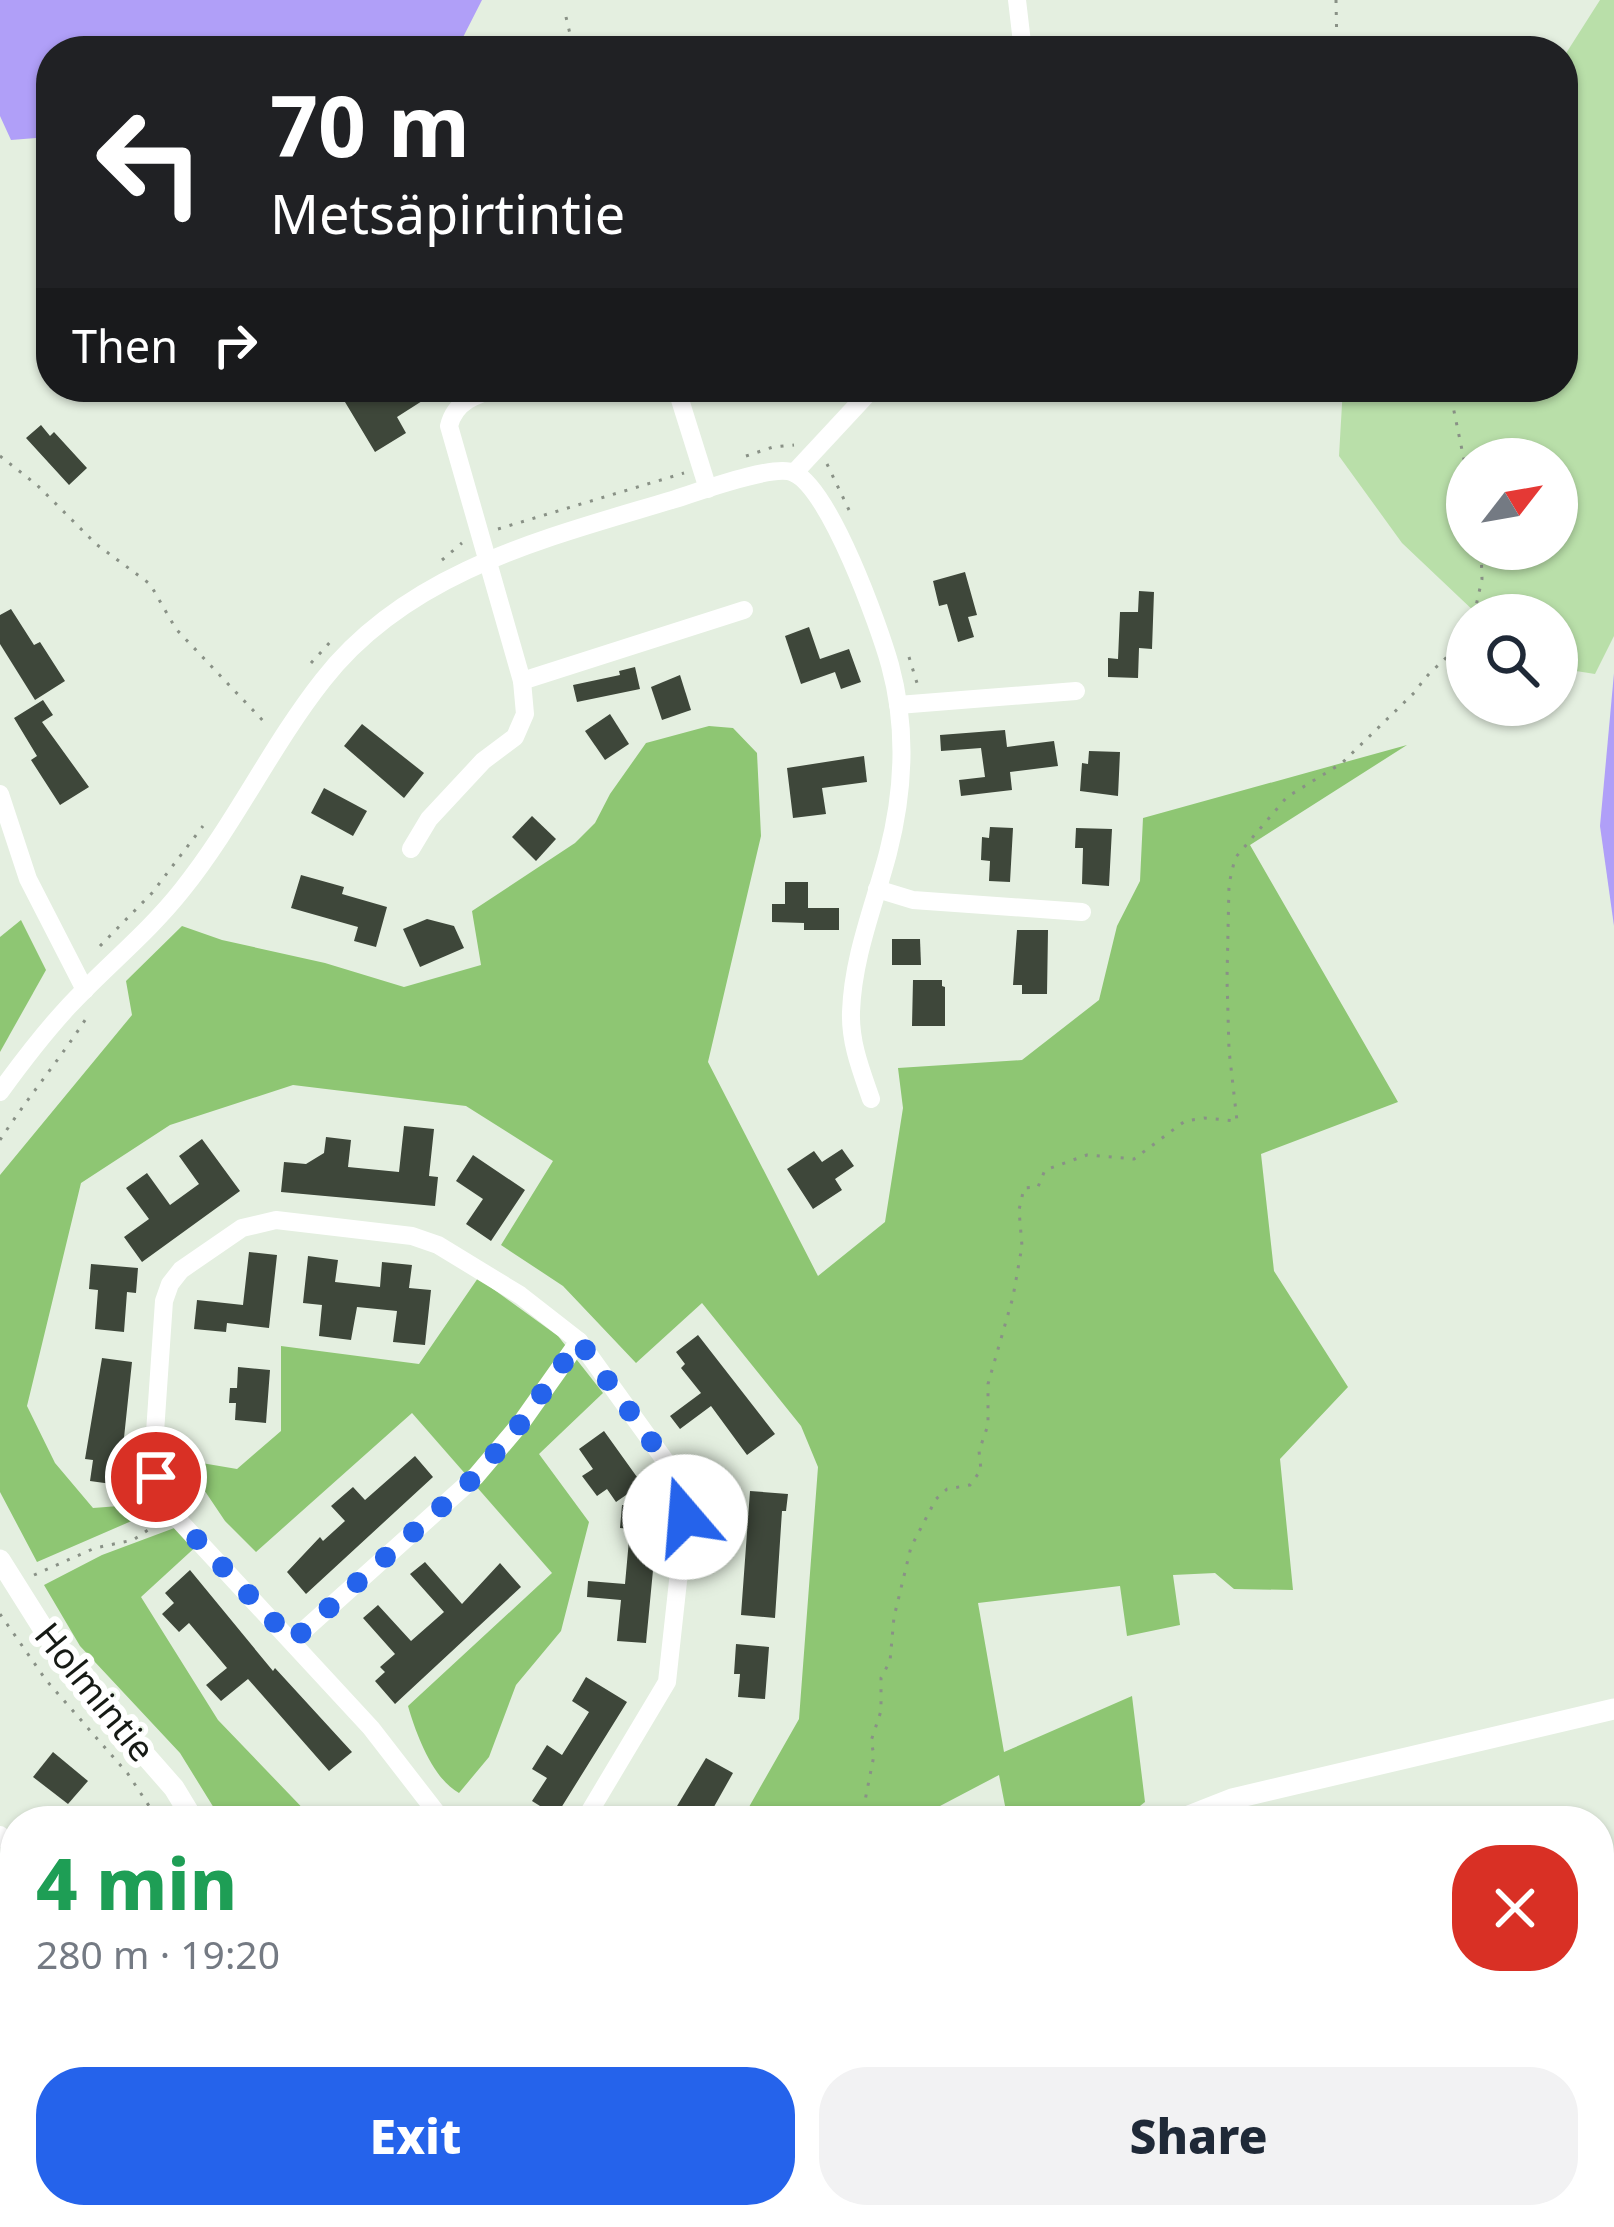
<!DOCTYPE html>
<html lang="en">
<head>
<meta charset="utf-8">
<style>
  body { margin:0; font-family:"Noto Sans",sans-serif; background:#f2f2f3; color:#1f2937; height:100vh; display:flex; flex-direction:column; font-size:45px; white-space:nowrap }
  * { box-sizing:border-box; margin:0 }
  p { font-size:39px; color:#747a83 }
  .icon { flex:none; width:66px; height:66px; fill:none; stroke:currentColor; stroke-width:2; stroke-linecap:round; stroke-linejoin:round }
  .map { position:relative; flex:1; overflow:hidden }
  .panel { position:absolute; left:0px; top:1806px; width:1614px; height:423px; display:flex; flex-direction:column; background:#fff; border-radius:48px 48px 0 0; box-shadow:0 3px 9px #0004 }
  .panel>* { flex:none }
  .banner { position:absolute; left:36px; top:36px; width:1542px; height:366px; border-radius:48px; box-shadow:0 3px 9px #0004; background:#202124; color:#fff; overflow:hidden }
  .needle { width:78px; rotate:59deg }
  .controls { position:absolute; left:1446px; top:438px; display:grid; gap:24px }
  .controls a { display:grid; place-items:center; width:132px; height:132px; border-radius:50%; background:#fff; box-shadow:0 3px 9px #0004; font-size:60px }
  .pin { position:absolute; display:grid; place-items:center; width:102px; height:102px; color:#fff; margin:-51px; border:6px solid #fff; border-radius:50%; box-shadow:0 3px 12px #0007 }
  .me { position:absolute; width:132px; margin:-66px; rotate:342deg; stroke-linejoin:round; filter:drop-shadow(0 0 9px #0008) }
  .turn { display:flex; align-items:center; gap:42px; height:252px; padding:0 36px; font-size:54px }
  .turn .icon { width:156px; height:156px; stroke-width:2.5 }
  .turn b { display:block; font-size:84px; line-height:102px }
  .then { display:flex; align-items:center; height:114px; padding:0 36px; background:#0003; gap:24px; font-size:45px }
  .round { display:grid; place-items:center; flex:none; width:126px; height:126px; border-radius:48px; background:#f2f2f3 }
  .overview { display:flex; align-items:center; justify-content:space-between; height:204px; padding:0 36px }
  h1 { font-size:72px; font-weight:800; line-height:90px; color:#1e9e55 }
  .primary-button { display:flex; gap:24px; margin-top:auto; padding:24px 36px }
  .primary-button a { flex:1; height:138px; border-radius:48px; background:#2563eb; color:#fff; font-size:48px; font-weight:800; line-height:138px; text-align:center }
  .primary-button a+a { background:#f2f2f3; color:#1f2937 }
  .map>svg:first-child { display:block }
  .green { fill:#b9dfa9; fill-rule:evenodd }
  .forest { fill:#8ec673 }
  .water { fill:#b09ff8 }
  .building { fill:#3e473a }
  .lines { fill:none; stroke-linecap:round; stroke-linejoin:round }
  .path { stroke:#899186; stroke-width:3; stroke-dasharray:3 9; stroke-linecap:butt }
  .minor { stroke:#fff; stroke-width:18 }
  .tertiary { stroke:#fff; stroke-width:21 }
  .route { stroke:#2563eb; stroke-width:21; stroke-dasharray:0 37.8 }
  .labels { text-anchor:middle; stroke-width:12; stroke-linejoin:round; paint-order:stroke }
  .street-label { font-size:36px; fill:#161a15; stroke:#fff }
</style>
</head>
<body>
<div class="map">
<svg width="1614" height="2227" viewBox="0 0 1614 2227">
  <rect width="100%" height="100%" fill="#e4efe0"/>
  <!-- green -->
  <path class="green" d="M1600,0h14v636l-19,38 -38,-6v-53h-79l-76,-72 -63,-87 4,-69h220v-329zM1467,459h90v90h-90z"/>
  <!-- forest -->
  <g class="forest">
    <path d="M709,726l24,2 24,25 4,83 -53,226 110,214 67,-54 18,-114 -5,-40 124,-8 77,-60 18,-74 23,-45 3,-63 264,-73 -157,100 148,257 -137,52 13,117 74,116 -68,72 13,131 -59,-1 -19,-16 -42,2 7,50 -53,11 -7,-50 -142,17 26,149 128,-56 13,106 -24,19h-113l-9,-46 -59,31 -7,15h-192l58,-102 19,-252 -17,-41 -99,-123 -66,60 -73,-77 -62,-41 52,-84 -87,-55 -173,-21 -123,40 -89,58 -54,223 28,57 38,45 52,-4 5,9 -113,49 -37,-70v-317l132,-160 -6,-34 56,-55 40,14 103,23 79,24 77,-22 -9,-54 103,-68 20,-20 15,-29 36,-51z"/>
    <path d="M21,920l25,50 -46,82v-115z"/>
    <path d="M478,1278l80,58 45,57 -64,61 50,68 -28,109 -45,54 -27,72 -30,36c-26,-14 -43,-59 -51,-87l144,-133 -140,-160 -156,139 -31,-31 -41,-61 53,9 44,-38v-85l138,18z"/>
    <path d="M185,1524l16,18 -60,55 77,123 97,101h-93l-42,-68 -100,-107 -36,-61 58,-30z"/>
    <path d="M722,2214h352l7,13h-330l-1,-11z"/>
  </g>
  <!-- water -->
  <g class="water">
    <path d="M0,0h482l-26,51h-405v94l-15,-7 -25,2 -11,-24z"/>
    <path d="M1614,673v253l-14,-100z"/>
  </g>
  <!-- building -->
  <g class="building">
    <path d="M336,387h108l-47,30 9,16 -31,19z"/>
    <path d="M41,425l9,11 4,-4 33,36 -18,17 -43,-47z"/>
    <path d="M965,572l12,43 -9,2 6,20 -16,5 -11,-38 -8,2 -6,-25z"/>
    <path d="M1139,591l15,1 -2,57 -13,-1 -1,30 -30,-1v-19l10,1 2,-47h18z"/>
    <path d="M11,609l23,36 6,-3 25,39 -30,19 -35,-56v-29z"/>
    <path d="M809,627l11,32 29,-10 12,33 -20,7 -6,-17 -34,12 -16,-48z"/>
    <path d="M635,667l5,22 -63,13 -4,-17 47,-10 -1,-4z"/>
    <path d="M680,675l11,35 -29,10 -11,-33z"/>
    <path d="M43,700l10,15 -11,7 47,65 -29,18 -29,-45 6,-4 -23,-38z"/>
    <path d="M610,714l19,30 -24,16 -20,-29z"/>
    <path d="M362,724l62,49 -20,25 -60,-52z"/>
    <path d="M1005,730l2,17 47,-6 4,25 -48,6 2,18 -51,6 -2,-16 26,-3 -4,-29 -40,3 -1,-16z"/>
    <path d="M1089,751l31,1 -2,44 -38,-5 2,-28 6,1z"/>
    <path d="M864,756l3,26 -45,6 4,26 -33,4 -6,-50z"/>
    <path d="M324,788l43,23 -14,25 -42,-23z"/>
    <path d="M532,816l24,23 -20,22 -24,-24z"/>
    <path d="M990,827l23,1 -3,54 -21,-1 1,-20 -9,-1 1,-23 7,1z"/>
    <path d="M1076,828l36,1 -3,57 -27,-2 1,-36h-8z"/>
    <path d="M301,875l43,12 -2,7 45,13 -11,40 -22,-6 4,-14 -67,-19z"/>
    <path d="M785,882h23v26h31v22h-35v-7l-32,-1v-18h13z"/>
    <path d="M427,919l27,7 10,22 -44,19 -17,-38z"/>
    <path d="M1017,930h31l-1,64h-25v-9h-9z"/>
    <path d="M892,939h28l1,26h-29z"/>
    <path d="M913,980h29v6l3,1v39h-33z"/>
    <path d="M404,1126l30,3 -5,47 9,1 -3,29 -154,-14 3,-30 22,2 18,-11 2,-16 25,3 -3,27 51,5z"/>
    <path d="M202,1139l38,52 -98,71 -18,-25 25,-18 -23,-31 21,-15 23,32 29,-21 -20,-28z"/>
    <path d="M842,1149l12,17 -19,13 7,11 -29,19 -26,-40 27,-18 8,11z"/>
    <path d="M473,1155l52,35 -34,51 -25,-17 17,-25 -27,-18z"/>
    <path d="M249,1252l28,3 -8,73 -42,-5 -1,9 -32,-3 3,-29 46,5z"/>
    <path d="M308,1256l30,4 -3,22 45,5 2,-25 30,3 -3,23 22,2 -6,55 -32,-3 4,-31 -40,-4 -6,33 -32,-4 3,-31 -19,-2z"/>
    <path d="M91,1264l47,4 -2,25 -9,-1 -3,40 -29,-3 3,-39 -9,-1z"/>
    <path d="M698,1335l77,99 -28,21 -36,-49 -31,23 -10,-13 31,-23 -20,-25 4,-4 -9,-12z"/>
    <path d="M102,1358l30,4 -13,123 -29,-4 3,-21 -8,-1z"/>
    <path d="M238,1367l32,3 -4,53 -31,-3 1,-17h-7l1,-15h7z"/>
    <path d="M604,1431l38,53 -26,18 -9,-13 -10,7 -15,-20 11,-7 -14,-20z"/>
    <path d="M415,1456l18,21 -127,117 -19,-22 33,-35 3,4 22,-20 -14,-15 22,-19 12,13z"/>
    <path d="M750,1491l38,3 -2,17h-4l-7,107 -34,-3z"/>
    <path d="M622,1505l37,3 -13,135 -29,-2 4,-41 -34,-3 1,-16 37,3 5,-55 -10,-1z"/>
    <path d="M425,1562l37,42 38,-41 21,24 -126,117 -20,-23 10,-9 -5,-5 15,-13 -32,-36 15,-13 33,36 33,-29 -34,-38z"/>
    <path d="M190,1570l83,101 2,-3 77,84 -23,19 -81,-92 -27,22 -15,-16 21,-17 -38,-45 -10,9 -17,-18 12,-11 -9,-10z"/>
    <path d="M736,1644l33,3 -4,52 -27,-2 2,-23h-6z"/>
    <path d="M586,1677l41,25 -71,114 -24,-15 15,-23 -15,-9 15,-24 15,10 27,-43 -17,-11z"/>
    <path d="M53,1752l35,29 -20,23 -35,-27z"/>
    <path d="M706,1758l27,15 -27,48h-38z"/>
    <path d="M15,1884v80l-1,1 -14,-36v-39z"/>
    <path d="M15,2098v61l-15,24v-61z"/>
  </g>
  <g class="lines">
    <!-- path -->
    <g class="path">
      <path d="M1336,0l1,51"/>
      <path d="M566,17l8,34"/>
      <path d="M1449,387l18,87"/>
      <path d="M0,456l37,29 59,59 54,40 26,45 91,96"/>
      <path d="M746,456l27,-9 21,-2"/>
      <path d="M827,464l22,46"/>
      <path d="M498,529l186,-56"/>
      <path d="M442,560l20,-17"/>
      <path d="M1474,615l8,-36 -1,-30"/>
      <path d="M909,657l8,26"/>
      <path d="M311,663l22,-24"/>
      <path d="M100,946l52,-53 51,-67"/>
      <path d="M0,1140c28,-43 61,-82 89,-126"/>
      <path d="M34,1575l61,-27 38,-8 24,-16"/>
      <path d="M0,1614l46,66 82,94 31,47"/>
      <path d="M861,1821l13,-66 -3,-14 10,-30v-33l9,-17 4,-44 17,-70 25,-48 11,-10 23,-4 11,-15 -2,-19 9,-26v-41l25,-87 9,-51 -3,-36 5,-22 14,-1 7,-17 42,-15 47,4 51,-38 19,-3 33,3 -8,-71 -2,-71 2,-95 6,-26 52,-61 55,-34 74,-72c15,-25 35,-31 51,-60"/>
      <path d="M337,2227l22,-13"/>
    </g>
    <!-- minor -->
    <g class="minor">
      <path d="M1017,0l6,51"/>
      <path d="M676,387l32,102"/>
      <path d="M794,473l80,-86"/>
      <path d="M522,681l222,-71"/>
      <path d="M898,705l178,-14"/>
      <path d="M0,794l28,85 57,111"/>
      <path d="M411,849l18,-30 54,-58 32,-24 10,-23 -3,-33 -73,-255c6,-26 29,-32 52,-39"/>
      <path d="M877,889l36,11 169,12"/>
      <path d="M0,1092c21,-29 44,-59 68,-85 37,-40 80,-74 114,-117 53,-66 89,-144 141,-210 85,-109 223,-142 349,-180 23,-7 102,-37 122,-27 36,16 85,153 96,192 17,62 14,126 -2,188 -14,53 -35,103 -37,159 -1,31 10,58 20,87"/>
      <path d="M292,1641l184,-165 45,-53 58,-82"/>
      <path d="M443,1821l-72,-93 -198,-214 -17,-37 -2,-30 10,-146 6,-17 11,-14 61,-42 34,-8 136,16 26,9 82,50 59,46 95,132 11,44 -18,165 -83,139"/>
      <path d="M0,1835l15,13"/>
      <path d="M1599,2080l15,1"/>
      <path d="M622,2214l3,13"/>
      <path d="M1351,2214l3,13"/>
      <path d="M0,2227l15,-23"/>
    </g>
    <!-- tertiary -->
    <g class="tertiary">
      <path d="M0,1560l66,105 108,123 20,33"/>
      <path d="M1176,1821l56,-22 382,-90"/>
      <path d="M392,2227l31,-13"/>
    </g>
  </g>
  <g class="lines">
    <!-- route -->
    <path class="route" d="M156,1477l17,37 119,127 184,-165 45,-53 58,-82 95,132 9,23 2,21"/>
  </g>
  <g class="labels">
    <!-- street labels -->
    <g class="street-label">
      <text transform="translate(95 1692) rotate(51)" y="13">Holmintie</text>
    </g>
  </g>
</svg>
<div class="controls">
<a><svg class="needle" viewBox="-14 -14 28 28"><path d="M0-13l5 13h-10z" fill="#e53935"/><path d="M0 13l5-13h-10z" fill="#747a83"/></svg></a>
<a><svg class="icon" aria-label="search" viewBox="0 0 24 24"><circle cx="10" cy="10" r="6"/><path d="M15 15l6 6"/></svg></a>
</div>
<div class="pin" style="left:156px;top:1477px;background:#d93025"><svg class="icon" aria-label="arrive" viewBox="0 0 24 24"><path d="M6 21V4h12l-3 4 3 4H6"/></svg></div>
<svg class="me" style="left:685px;top:1517px" viewBox="-20 -20 40 40"><circle r="19" fill="#fff"/><path d="M0-13L10 11 0 6-10 11z" fill="#2563eb"/></svg>
<div class="banner">
<div class="turn"><svg class="icon" aria-label="left" viewBox="0 0 24 24"><path d="M17 20v-9H6M10 6l-5 5 5 5"/></svg><div><b>70 m</b>Metsäpirtintie</div></div>
<div class="then">Then<svg class="icon" aria-label="right" viewBox="0 0 24 24"><path d="M7 20v-9h11M14 6l5 5-5 5"/></svg></div>
</div>
<section class="panel">
<div class="overview"><div><h1>4 min</h1><p>280 m · 19:20</p></div><a class="round" style="background:#d93025;color:#fff"><svg class="icon" aria-label="close" viewBox="0 0 24 24"><path d="M6 6l12 12M18 6L6 18"/></svg></a></div>
<div class="primary-button"><a>Exit</a><a>Share</a></div>
</section>
</div>
</body>
</html>
